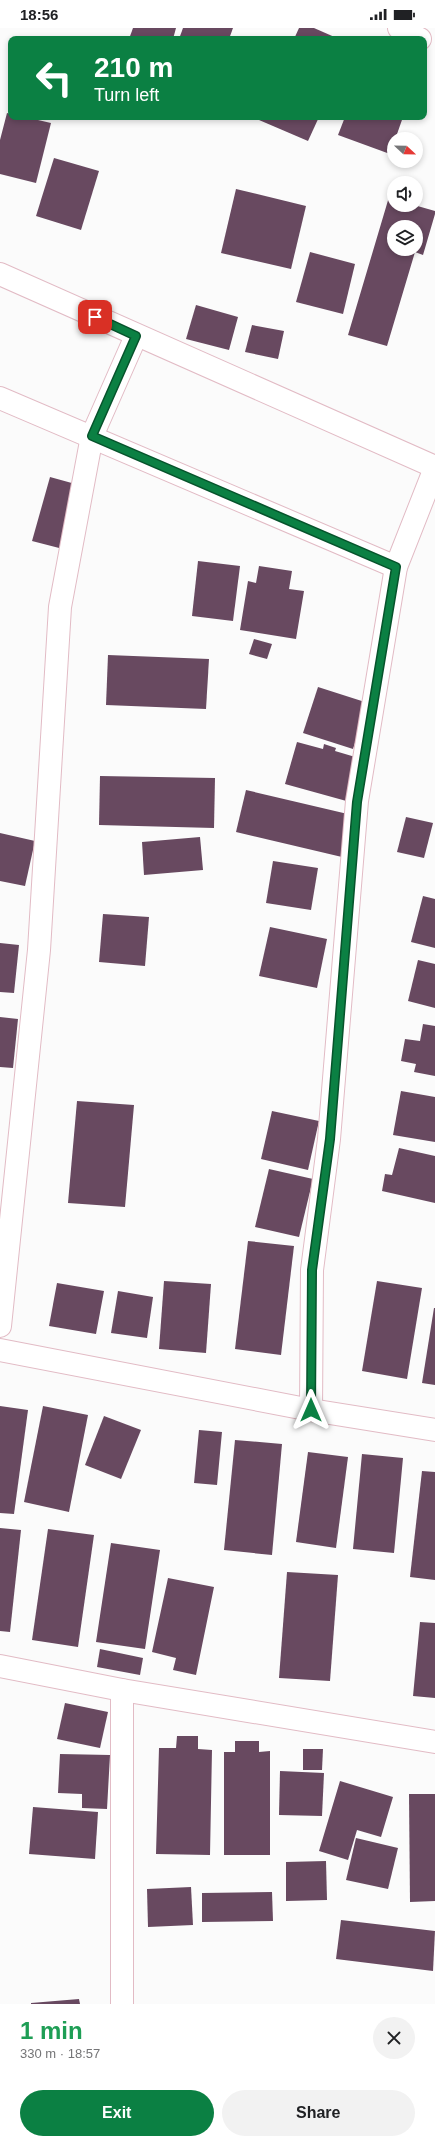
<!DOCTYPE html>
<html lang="en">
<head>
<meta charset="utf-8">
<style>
  body { margin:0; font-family:Helvetica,sans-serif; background:#f2f2f2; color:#202124; height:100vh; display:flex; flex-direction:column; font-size:15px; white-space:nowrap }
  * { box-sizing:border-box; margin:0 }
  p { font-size:13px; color:#757577 }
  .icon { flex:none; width:22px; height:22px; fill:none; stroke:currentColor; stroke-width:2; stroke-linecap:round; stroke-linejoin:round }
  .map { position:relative; height:1976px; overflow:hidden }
  .panel { display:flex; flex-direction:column; background:#fff; flex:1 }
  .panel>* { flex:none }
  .hud { position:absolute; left:8px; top:8px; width:419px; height:84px; border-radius:8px; box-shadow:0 2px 6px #0003; background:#0b8043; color:#fff; overflow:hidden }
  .needle { width:26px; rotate:112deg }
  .tools { position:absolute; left:387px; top:104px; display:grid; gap:8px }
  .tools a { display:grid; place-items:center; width:36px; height:36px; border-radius:50%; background:#fff; box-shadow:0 2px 6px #0003; font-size:20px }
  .pin { position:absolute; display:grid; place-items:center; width:34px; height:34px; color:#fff; margin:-17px; border-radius:8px; box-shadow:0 2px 6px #0006 }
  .me { position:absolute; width:44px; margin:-22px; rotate:0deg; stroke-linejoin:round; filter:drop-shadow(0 0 3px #0008) }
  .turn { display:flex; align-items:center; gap:14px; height:84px; padding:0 20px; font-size:18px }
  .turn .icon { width:52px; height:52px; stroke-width:2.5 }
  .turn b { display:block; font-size:28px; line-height:34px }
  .round { display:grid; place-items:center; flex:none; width:42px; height:42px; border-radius:21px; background:#f2f2f2 }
  .head { display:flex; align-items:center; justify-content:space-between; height:68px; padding:0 20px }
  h1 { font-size:24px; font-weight:700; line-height:30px; color:#1e9e55 }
  .button { display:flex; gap:8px; margin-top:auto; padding:8px 20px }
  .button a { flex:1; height:46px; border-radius:24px; background:#0b8043; color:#fff; font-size:16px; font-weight:700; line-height:46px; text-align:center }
  .button a+a { background:#f2f2f2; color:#202124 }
  .status { display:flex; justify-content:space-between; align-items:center; height:28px; padding:0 20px; background:#fff; direction:ltr }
  .status svg { height:11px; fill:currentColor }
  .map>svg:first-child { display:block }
  .building { fill:#684960; fill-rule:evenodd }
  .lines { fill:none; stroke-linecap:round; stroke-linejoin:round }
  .minor-casing { stroke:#e2bbc5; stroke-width:24 }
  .minor { stroke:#fff; stroke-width:22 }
  .route-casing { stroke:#07532c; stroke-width:10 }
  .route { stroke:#0b8043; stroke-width:7 }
</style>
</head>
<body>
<div class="status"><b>18:56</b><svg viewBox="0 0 49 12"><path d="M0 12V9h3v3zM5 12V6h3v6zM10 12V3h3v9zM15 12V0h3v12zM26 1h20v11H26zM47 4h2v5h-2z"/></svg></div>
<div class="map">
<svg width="435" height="1976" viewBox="0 0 435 1976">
  <rect width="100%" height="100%" fill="#fbfbfb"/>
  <!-- building -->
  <g class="building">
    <path d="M133,0h43l-3,11h-44z"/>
    <path d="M183,0h50l-4,11h-50z"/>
    <path d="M299,0h15l25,11h-45z"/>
    <path d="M7,85l4,1v3h14l26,6 -15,60 -36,-9v-34z"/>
    <path d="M260,89h59l-11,24 -49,-21z"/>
    <path d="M345,89h58l-13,37 -52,-19z"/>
    <path d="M54,130l45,13 -18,59 -45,-14z"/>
    <path d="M236,161l70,17 -15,63 -70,-16z"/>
    <path d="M389,169l5,2v6h20l21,6v3l-12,41 -8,-3 -28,94 -39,-11zM394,199h22v22h-22z"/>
    <path d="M310,224l45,12 -12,50 -47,-12z"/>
    <path d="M196,277l42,12 -9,33 -43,-11z"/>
    <path d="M252,297l32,6 -6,28 -33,-7z"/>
    <path d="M50,449l29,8 -16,64 -31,-8z"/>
    <path d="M198,533l42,5 -7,55 -41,-5z"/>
    <path d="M259,538l33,5 -3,18 15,2 -8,48 -56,-9 8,-49 8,2z"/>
    <path d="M254,611l18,5 -5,15 -18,-5z"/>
    <path d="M108,627l101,4 -3,50 -100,-4z"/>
    <path d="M318,659l50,16 -15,46 -50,-16z"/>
    <path d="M297,714l26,7 1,-5 12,4 -1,3 27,8 -12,43 -65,-18z"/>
    <path d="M100,748l115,2 -1,50 -115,-3z"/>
    <path d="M246,762l106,25 -10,42 -106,-25z"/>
    <path d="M406,789l27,6 -9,35 -27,-6z"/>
    <path d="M0,805l35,8 -10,45 -25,-5z"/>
    <path d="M200,809l3,33 -59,5 -2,-33z"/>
    <path d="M273,833l45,7 -7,42 -45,-7z"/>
    <path d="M423,868l12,3v49l-24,-6z"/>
    <path d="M103,886l46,3 -4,49 -46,-4z"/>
    <path d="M270,899l57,12 -10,49 -58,-12z"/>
    <path d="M0,915l19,2 -5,48 -14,-1z"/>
    <path d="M418,932l17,4v44l-27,-7z"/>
    <path d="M0,989l18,2 -5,49 -13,-1z"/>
    <path d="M423,996l12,2v50l-21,-4 2,-8 -15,-3 4,-22 15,2z"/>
    <path d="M401,1063l34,6v45l-42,-7z"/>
    <path d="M77,1073l57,4 -9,102 -57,-4z"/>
    <path d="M272,1083l47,10 -11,49 -47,-11z"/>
    <path d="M399,1120l36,8v47l-53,-12 3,-17 7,1z"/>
    <path d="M269,1141l44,10 -14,58 -44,-10z"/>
    <path d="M248,1213l46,5 -13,109 -46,-6z"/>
    <path d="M164,1253l47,3 -5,69 -47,-4z"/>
    <path d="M377,1253l45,7 -15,91 -45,-8z"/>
    <path d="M57,1255l47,8 -8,43 -47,-8z"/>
    <path d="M118,1263l35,6 -6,41 -36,-5z"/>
    <path d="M434,1280h1v77l-13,-2z"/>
    <path d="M0,1378l28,4 -14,104 -14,-1z"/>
    <path d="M43,1378l45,9 -19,97 -45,-10z"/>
    <path d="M104,1388l37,14 -20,49 -36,-14z"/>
    <path d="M199,1402l23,2 -5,53 -23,-2z"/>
    <path d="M235,1412l47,4 -10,111 -48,-5z"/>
    <path d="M308,1424l40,5 -12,91 -40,-6z"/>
    <path d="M362,1426l41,4 -9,95 -41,-4z"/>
    <path d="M422,1443l13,1v108l-25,-3z"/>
    <path d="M0,1500l21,2 -11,102 -10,-1z"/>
    <path d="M48,1501l46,6 -16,112 -46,-7z"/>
    <path d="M111,1515l49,7 -15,99 -49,-7z"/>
    <path d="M287,1544l51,3 -8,106 -51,-3z"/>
    <path d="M168,1550l46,9 -18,88 -23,-5 3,-12 -24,-6z"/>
    <path d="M420,1594l15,1v75l-22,-2z"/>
    <path d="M100,1621l43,9 -3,17 -43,-8z"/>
    <path d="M65,1675l43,9 -8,36 -43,-9z"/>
    <path d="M177,1708h21v13l14,1 -2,105 -54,-1 3,-106h17z"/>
    <path d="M235,1713h24v11l11,-1v104h-46v-103h11z"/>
    <path d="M303,1721h20l-1,21h-19z"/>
    <path d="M60,1726l50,1 -3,54 -25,-1v-14l-24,-1z"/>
    <path d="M280,1743l44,2 -2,43 -43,-1z"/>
    <path d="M340,1753l53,16 -12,40 -24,-7 -9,30 -29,-9z"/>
    <path d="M409,1766h26v107l-25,1z"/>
    <path d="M33,1779l65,5 -3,47 -66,-5z"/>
    <path d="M356,1810l42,10 -10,41 -42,-9z"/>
    <path d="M326,1833l1,39 -41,1v-39z"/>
    <path d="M191,1859l2,38 -45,2 -1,-38z"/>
    <path d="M272,1864l1,29 -71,1v-29z"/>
    <path d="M341,1892l94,11 -2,40 -97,-12z"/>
    <path d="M79,1971l1,5h-49v-1z"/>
  </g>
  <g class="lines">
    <defs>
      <g id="minor">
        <path d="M399,0l21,11"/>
        <path d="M0,246l435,193"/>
        <path d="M0,370l396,169"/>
        <path d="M0,1298l39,-376 21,-343 32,-171 44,-100"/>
        <path d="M0,1322l311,60 124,20"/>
        <path d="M311,1382l1,-140 17,-131 28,-338 39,-234 39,-99"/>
        <path d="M0,1638l122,24 313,52"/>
        <path d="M122,1976v-314"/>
      </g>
    </defs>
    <!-- minor casing -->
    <use href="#minor" class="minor-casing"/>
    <!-- minor -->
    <use href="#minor" class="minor"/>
  </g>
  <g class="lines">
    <defs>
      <path id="route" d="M95,289l41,19 -44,100 304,131 -39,235 -27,337 -18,131 -1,140"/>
    </defs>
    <!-- route casing -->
    <use href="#route" class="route-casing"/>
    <!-- route -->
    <use href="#route" class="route"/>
  </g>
</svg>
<div class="tools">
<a><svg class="needle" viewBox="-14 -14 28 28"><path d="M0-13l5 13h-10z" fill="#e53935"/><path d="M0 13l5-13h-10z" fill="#757577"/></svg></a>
<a><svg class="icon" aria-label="sound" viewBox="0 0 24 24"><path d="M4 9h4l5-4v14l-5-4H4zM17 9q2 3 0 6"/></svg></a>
<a><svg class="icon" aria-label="layers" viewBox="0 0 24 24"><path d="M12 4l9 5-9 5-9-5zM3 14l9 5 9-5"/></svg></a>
</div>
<div class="pin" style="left:95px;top:289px;background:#d93025"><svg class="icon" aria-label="arrive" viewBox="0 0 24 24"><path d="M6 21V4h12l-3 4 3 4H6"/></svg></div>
<svg class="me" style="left:311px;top:1382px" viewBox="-20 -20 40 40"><path d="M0-17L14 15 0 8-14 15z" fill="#0b8043" stroke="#fff" stroke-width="4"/></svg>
<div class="hud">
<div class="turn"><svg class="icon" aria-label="left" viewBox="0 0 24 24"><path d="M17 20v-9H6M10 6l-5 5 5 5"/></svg><div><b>210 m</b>Turn left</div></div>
</div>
</div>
<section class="panel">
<div class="head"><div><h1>1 min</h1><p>330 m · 18:57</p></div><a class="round"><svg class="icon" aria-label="close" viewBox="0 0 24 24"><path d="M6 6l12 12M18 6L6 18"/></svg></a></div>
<div class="button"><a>Exit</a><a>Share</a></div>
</section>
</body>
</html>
